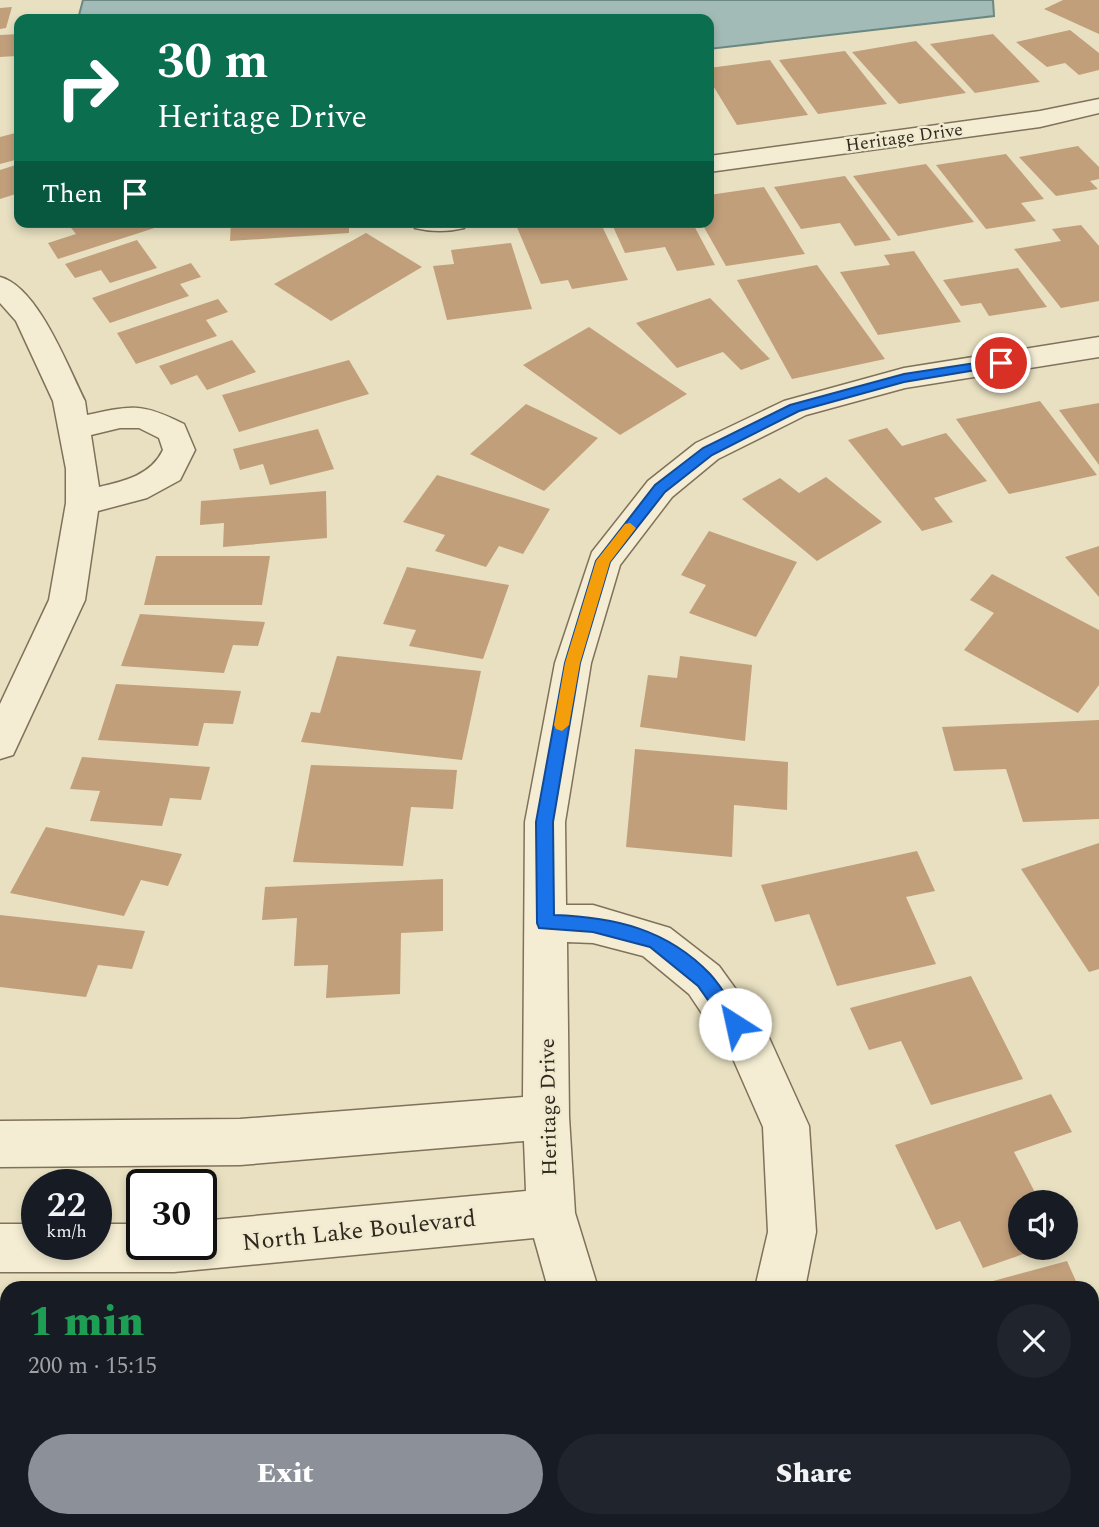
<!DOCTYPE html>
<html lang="en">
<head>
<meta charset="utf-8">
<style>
  body { margin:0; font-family:Spectral,serif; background:#20242c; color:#f1f3f6; height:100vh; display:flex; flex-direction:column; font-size:26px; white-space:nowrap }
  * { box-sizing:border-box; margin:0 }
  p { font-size:23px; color:#9ea1a6 }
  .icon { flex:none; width:38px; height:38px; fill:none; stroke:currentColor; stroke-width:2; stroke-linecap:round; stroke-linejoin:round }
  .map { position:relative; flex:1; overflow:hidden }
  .drawer { position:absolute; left:0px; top:1281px; width:1099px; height:247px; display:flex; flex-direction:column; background:#171b24; border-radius:21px 21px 0 0; box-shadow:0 4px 10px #0003 }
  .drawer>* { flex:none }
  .banner { position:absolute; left:14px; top:14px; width:700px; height:214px; border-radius:14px; box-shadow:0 4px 10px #0003; background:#0b6e4f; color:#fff; overflow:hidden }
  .controls { position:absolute; left:1008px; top:1190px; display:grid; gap:14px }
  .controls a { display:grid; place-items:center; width:70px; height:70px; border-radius:50%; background:#171b24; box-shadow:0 4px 10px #0003; font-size:35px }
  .speed { position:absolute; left:21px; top:1169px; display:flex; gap:14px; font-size:35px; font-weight:700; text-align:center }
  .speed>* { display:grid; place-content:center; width:91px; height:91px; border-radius:50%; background:#171b24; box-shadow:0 4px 10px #0003; line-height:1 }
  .speed small { font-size:18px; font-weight:400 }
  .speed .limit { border:4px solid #111; border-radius:10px; background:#fff; color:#111 }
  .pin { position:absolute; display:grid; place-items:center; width:60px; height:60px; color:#fff; margin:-30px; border:4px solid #fff; border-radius:50%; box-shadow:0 2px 7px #0007 }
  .me { position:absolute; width:77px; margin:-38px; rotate:325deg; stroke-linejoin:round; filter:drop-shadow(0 0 5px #0008) }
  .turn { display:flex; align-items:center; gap:24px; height:147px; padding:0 28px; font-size:32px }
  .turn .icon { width:91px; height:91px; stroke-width:2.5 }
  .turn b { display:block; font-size:49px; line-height:60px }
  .then { display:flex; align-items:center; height:66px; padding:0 28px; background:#0003; gap:14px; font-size:26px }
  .round { display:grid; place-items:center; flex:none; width:74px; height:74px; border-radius:37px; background:#20242c }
  .overview { display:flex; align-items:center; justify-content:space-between; height:119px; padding:0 28px }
  h1 { font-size:42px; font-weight:800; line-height:52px; color:#1e9e55 }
  .cta { display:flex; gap:14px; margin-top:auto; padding:14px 28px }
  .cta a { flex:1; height:80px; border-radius:42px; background:#8c9099; color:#fff; font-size:28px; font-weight:800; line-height:80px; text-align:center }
  .cta a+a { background:#20242c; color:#f1f3f6 }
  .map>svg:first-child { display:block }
  .water { fill:#a3bbb6; stroke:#6c8883; stroke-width:2 }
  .building { fill:#c29f7b }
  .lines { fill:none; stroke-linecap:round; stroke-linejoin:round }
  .street-casing { stroke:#80715b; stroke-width:3 }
  .street { fill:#f4edd3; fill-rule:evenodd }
  .route { fill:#1a73e8; stroke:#114b97; stroke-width:2 }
  .slow { fill:#f59e0b }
  .labels { text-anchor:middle; stroke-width:5; stroke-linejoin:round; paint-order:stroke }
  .far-street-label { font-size:18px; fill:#31281d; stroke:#f0ead0 }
  .street-label { font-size:21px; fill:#31281d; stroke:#f0ead0 }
  .near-street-label { font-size:24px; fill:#31281d; stroke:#f0ead0 }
</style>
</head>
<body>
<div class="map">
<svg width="1099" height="1527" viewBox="0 0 1099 1527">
  <rect width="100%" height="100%" fill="#e8e0c1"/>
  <!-- water -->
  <path class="water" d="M83,0h910l1,16 -285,33v-30h-631z"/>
  <!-- building -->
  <g class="building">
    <path d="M1063,0h36v34l-55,-25z"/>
    <path d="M12,7l-6,21 -6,1v-21z"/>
    <path d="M1070,30l29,23v17l-20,5 -14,-12 -18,4 -31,-25z"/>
    <path d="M19,34l-2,22 -17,1v-22z"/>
    <path d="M993,34l47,48 -65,11 -45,-49z"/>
    <path d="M916,41l50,52 -67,11 -47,-52z"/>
    <path d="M845,51l42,53 -69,10 -39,-54z"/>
    <path d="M770,60l38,55 -71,10 -28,-46v-11z"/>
    <path d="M19,132v27l-19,5v-27z"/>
    <path d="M1078,146l21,21v12l-9,2 8,8 -42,7 -37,-39z"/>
    <path d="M1006,154l38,45 -23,4 15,18 -50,8 -50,-64z"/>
    <path d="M19,164v29l-19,6v-29z"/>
    <path d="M926,164l48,58 -76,14 -45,-60z"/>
    <path d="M845,176l46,64 -36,6 -15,-23 -39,6 -27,-42z"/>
    <path d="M764,187l41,67 -79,12 -25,-44h8v-27z"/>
    <path d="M73,222h96l1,1 -112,36 -10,-16 28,-9 -8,-10z"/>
    <path d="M231,222h118v11l-119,8z"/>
    <path d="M534,222h66l28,58 -56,9 -4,-9 -27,4 -25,-59z"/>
    <path d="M611,222h81l23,43 -38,6 -12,-24 -40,6z"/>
    <path d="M1081,225l18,21v55l-38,7 -47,-59 47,-8 -9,-12z"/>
    <path d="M366,233l56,34 -91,54 -57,-37z"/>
    <path d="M137,240l20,28 -47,15 -9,-13 -26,8 -10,-14z"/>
    <path d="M511,243l21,66 -85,11 -14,-54 21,-2 -3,-14z"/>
    <path d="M914,251l47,71 -83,13 -38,-63 50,-7 -6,-10z"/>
    <path d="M191,263l10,14 -21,7 9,12 -79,27 -18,-25z"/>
    <path d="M817,265l68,94 -93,20 -55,-99z"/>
    <path d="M1018,268l29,39 -58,9 -8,-13 -20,3 -18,-26z"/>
    <path d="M710,298l60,61 -29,11 -18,-18 -46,16 -41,-45z"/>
    <path d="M218,299l10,13 -22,8 11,16 -81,28 -19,-31z"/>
    <path d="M589,327l98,67 -67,41 -97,-70z"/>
    <path d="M232,340l24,32 -49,18 -10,-15 -26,10 -12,-19z"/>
    <path d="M349,360l20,34 -130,38 -17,-37z"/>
    <path d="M1040,401l57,74 -88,19 -53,-75z"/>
    <path d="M1099,403v62l-40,-55z"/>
    <path d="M526,404l72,34 -54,53 -74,-37z"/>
    <path d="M887,428l15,18 44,-13 41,48 -53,17 19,24 -31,9 -74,-91z"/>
    <path d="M318,429l16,40 -64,16 -7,-21 -23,6 -7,-21z"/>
    <path d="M437,475l113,34 -27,45 -24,-8 -13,21 -51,-16 10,-16 -42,-13z"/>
    <path d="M826,477l56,45 -65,39 -75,-62 38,-21 19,15z"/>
    <path d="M326,491l1,47 -104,9 1,-24 -24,2 1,-24z"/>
    <path d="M709,531l88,31 -41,75 -67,-24 17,-28 -25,-10z"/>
    <path d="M1099,546v51l-34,-40z"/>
    <path d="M156,556h114l-8,49h-118z"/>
    <path d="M407,567l102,18 -26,74 -74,-13 7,-16 -33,-6z"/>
    <path d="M992,574l107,56v55l-21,28 -114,-63 30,-37 -24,-13z"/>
    <path d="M140,614l125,8 -7,24 -25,-1 -9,28 -103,-7z"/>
    <path d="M337,656l144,15 -19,89 -161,-18 10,-30 9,1z"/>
    <path d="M680,656l72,9 -7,76 -105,-14 8,-52 29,3z"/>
    <path d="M116,684l125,7 -8,33 -29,-1 -6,23 -100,-6z"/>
    <path d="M1099,720v99l-76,3 -17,-53 -52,2 -12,-44z"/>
    <path d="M635,749l153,13 -1,48 -53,-5 -2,52 -106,-10z"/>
    <path d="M82,757l128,10 -9,33 -31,-2 -8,28 -72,-5 10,-30 -30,-2z"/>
    <path d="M311,765l146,5 -4,39 -42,-2 -8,59 -110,-4z"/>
    <path d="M46,827l136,27 -14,32 -27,-6 -17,36 -114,-23z"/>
    <path d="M1099,843v126l-10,3 -68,-103z"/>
    <path d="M917,851l18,40 -29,6 30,67 -99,22 -28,-72 -34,8 -14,-37z"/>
    <path d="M443,879v52l-42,2 -1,61 -74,4 2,-33 -34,1 3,-48 -35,2 3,-33z"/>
    <path d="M0,915l145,16 -13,38 -34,-4 -12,32 -86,-10z"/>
    <path d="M971,976l52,103 -92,26 -30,-64 -32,9 -19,-42z"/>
    <path d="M1051,1094l21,38 -58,20 26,50h-20v46h21l-58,20 -23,-47 -24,9 -41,-85z"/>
    <path d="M1067,1261l12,27h-108v-1z"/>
    <path d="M1092,1317l7,16v97l-7,2z"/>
    <path d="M7,1502v19h64l4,6h-75v-19z"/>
    <path d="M275,1521h235l1,6h-235z"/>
  </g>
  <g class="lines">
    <defs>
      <g id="street">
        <path d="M1099,99v14l-59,14 -331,45v-16l331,-45z"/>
        <path d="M412,222h55l-3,6c-16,4 -33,4 -49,0z"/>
        <path d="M0,277c38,10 68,90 85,124l2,14c46,-10 55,-12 97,9l11,26 -15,30 -33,18 -49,13 -13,89 -72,155 -13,4v-55l49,-104 17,-97v-34l-13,-68 -37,-80 -16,-18zM120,428h19l20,10 4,12c-12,25 -38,31 -64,37l-8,-52z"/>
        <path d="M1099,337v20l-194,31 -99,27 -88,44 -46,38 -52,68 -29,98 -26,159 1,83h27l77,23 49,38 47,65 43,95 7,106 -11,56h-50l13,-56 -5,-105 -29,-66 -45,-67 -46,-38 -50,-13 -26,-1 2,175 6,96 23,75h-50l-14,-50 -360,34h-174v-48h37v20h59v-20h46v20h59v-23l325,-30 -2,-50 -284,24 -240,2v-46l240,-2 283,-22 2,-275 30,-159 37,-111 56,-71 48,-38 88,-42 120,-33z"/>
        <path d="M612,1521h54l2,6h-54z"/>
      </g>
    </defs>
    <!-- street casing -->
    <use href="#street" class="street-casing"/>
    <!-- street -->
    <use href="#street" class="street"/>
  </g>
  <!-- route -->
  <path class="route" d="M1001,359l7,4 -2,2 -102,17 -105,29 -87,44 -47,37 -55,70 -30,101 -27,159 1,93c60,2 113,14 156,59 12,13 21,30 31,44l3,6 -3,6 -6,3 -6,-3 -31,-44 -48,-39 -57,-15 -54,-4 -2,-5 -1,-101 29,-159 31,-102 59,-76 48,-37 87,-43 114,-31z"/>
  <!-- slow -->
  <path class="slow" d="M630,523l6,5 -26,34 -30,101 -11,62 -7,6 -6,-2 -2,-4 11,-62 31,-102 29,-37z"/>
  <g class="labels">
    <!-- far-street labels -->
    <g class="far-street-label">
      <text transform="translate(904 137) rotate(-8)" y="6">Heritage Drive</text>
    </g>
    <!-- street labels -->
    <g class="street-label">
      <text transform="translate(548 1107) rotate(-91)" y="7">Heritage Drive</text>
    </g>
    <!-- near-street labels -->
    <g class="near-street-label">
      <text transform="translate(359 1230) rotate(-6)" y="8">North Lake Boulevard</text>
    </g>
  </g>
</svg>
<div class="controls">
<a><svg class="icon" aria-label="sound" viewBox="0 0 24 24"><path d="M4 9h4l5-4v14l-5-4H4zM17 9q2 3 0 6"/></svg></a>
</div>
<div class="speed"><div>22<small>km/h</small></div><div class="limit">30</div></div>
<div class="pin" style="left:1001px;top:363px;background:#d93025"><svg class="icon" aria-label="arrive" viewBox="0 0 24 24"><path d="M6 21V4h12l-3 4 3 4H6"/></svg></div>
<svg class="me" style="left:735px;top:1024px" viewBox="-20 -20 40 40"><circle r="19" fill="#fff"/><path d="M0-13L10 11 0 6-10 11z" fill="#1a73e8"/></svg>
<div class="banner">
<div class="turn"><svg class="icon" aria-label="right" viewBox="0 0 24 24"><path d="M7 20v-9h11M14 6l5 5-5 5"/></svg><div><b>30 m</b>Heritage Drive</div></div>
<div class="then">Then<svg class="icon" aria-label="arrive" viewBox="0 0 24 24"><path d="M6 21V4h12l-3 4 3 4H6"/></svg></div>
</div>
<section class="drawer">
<div class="overview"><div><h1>1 min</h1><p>200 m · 15:15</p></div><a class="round"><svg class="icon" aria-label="close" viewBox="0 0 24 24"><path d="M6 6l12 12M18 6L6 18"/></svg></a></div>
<div class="cta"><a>Exit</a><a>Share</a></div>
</section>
</div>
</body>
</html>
